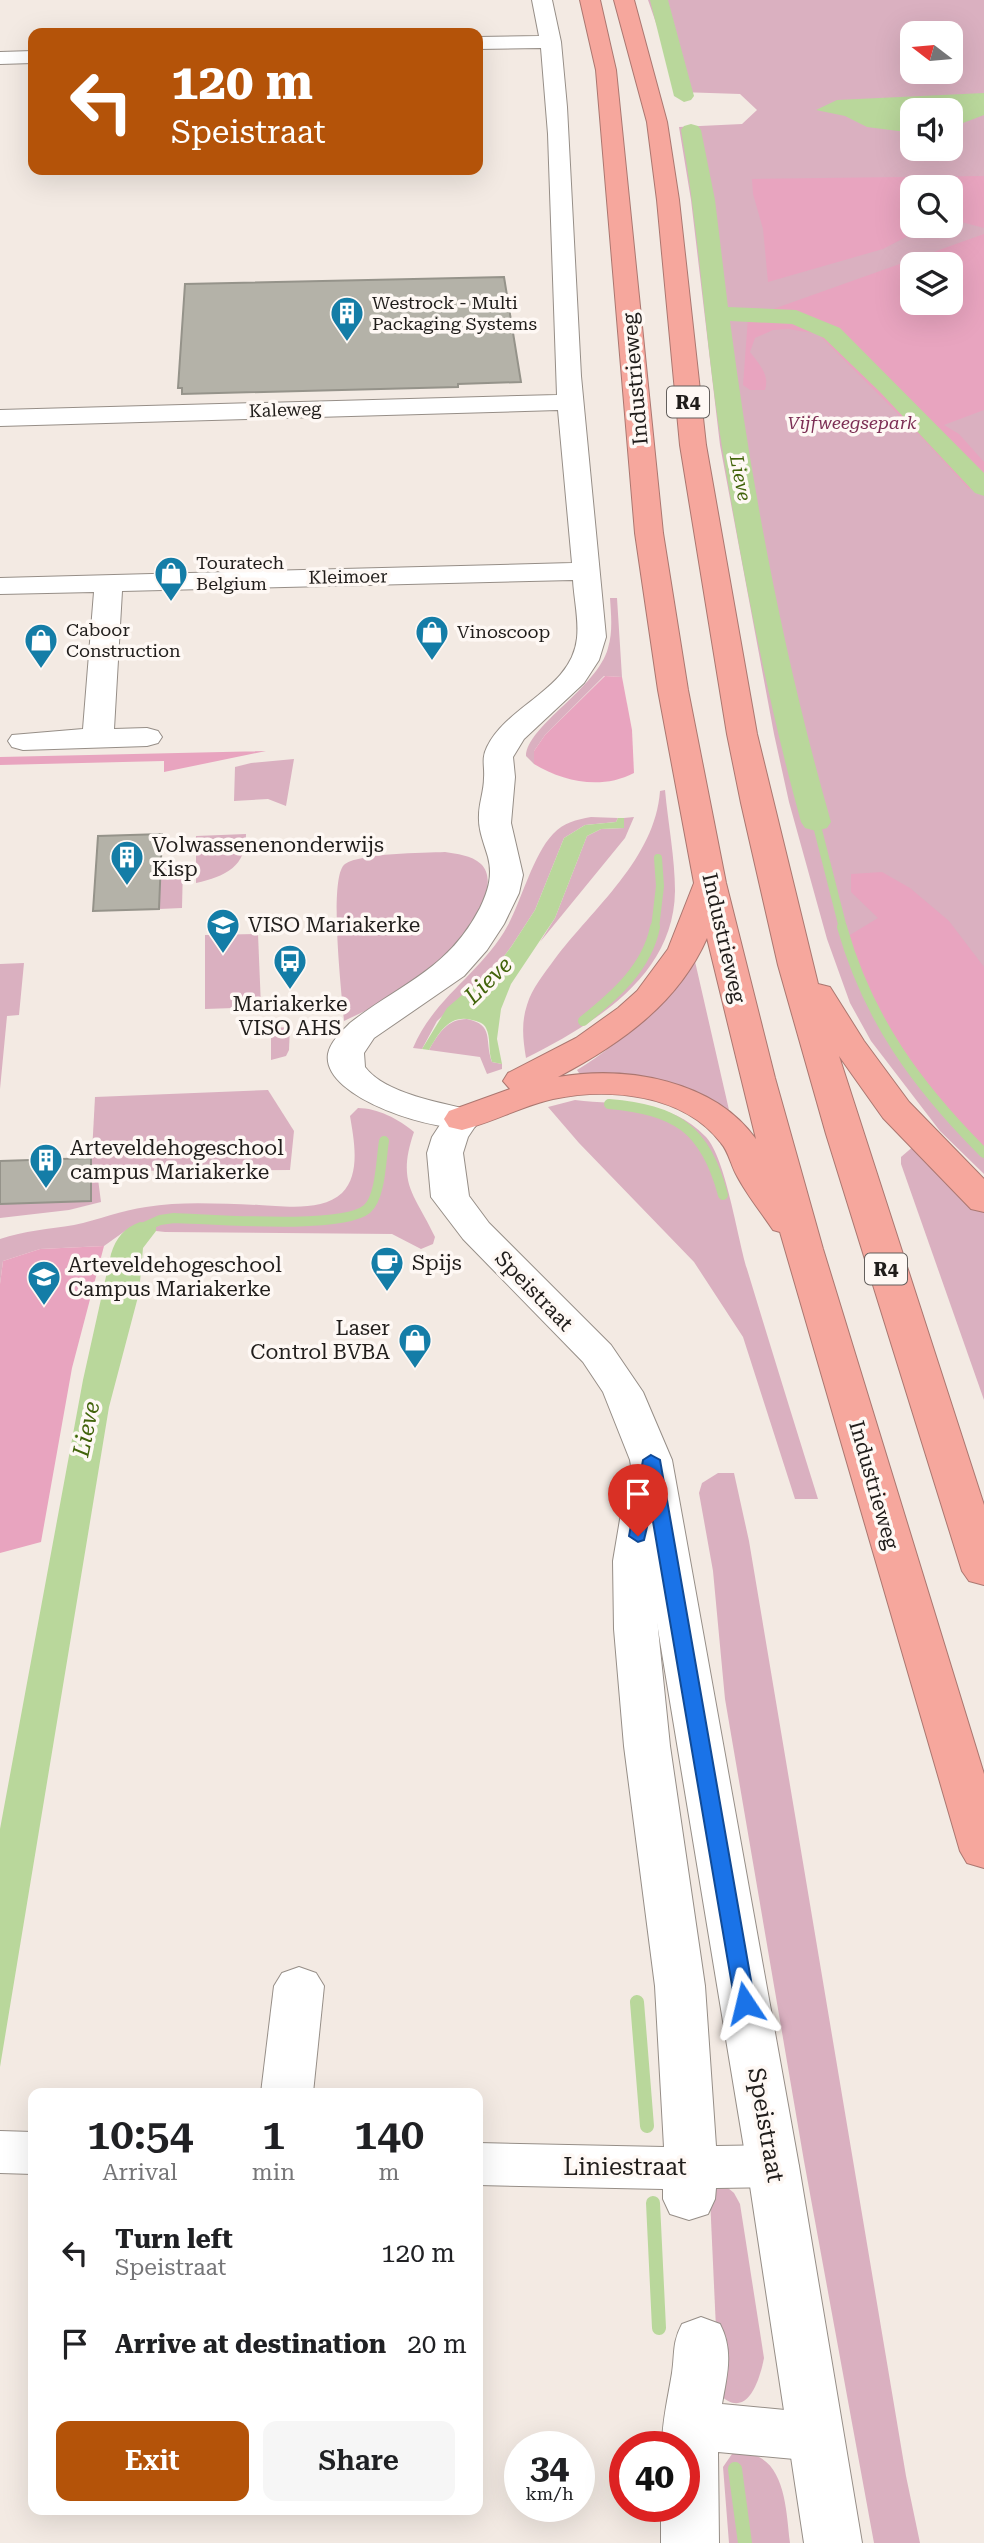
<!DOCTYPE html>
<html lang="en">
<head>
<meta charset="utf-8">
<style>
  body { margin:0; font-family:"Roboto Serif",serif; background:#f6f6f6; color:#202124; height:100vh; display:flex; flex-direction:column; font-size:26px; white-space:nowrap }
  * { box-sizing:border-box; margin:0 }
  p { font-size:23px; color:#757577 }
  .icon { flex:none; width:38px; height:38px; fill:none; stroke:currentColor; stroke-width:2; stroke-linecap:round; stroke-linejoin:round }
  .map { position:relative; flex:1; overflow:hidden }
  .details { position:absolute; left:28px; top:2088px; width:455px; height:427px; display:flex; flex-direction:column; background:#fff; border-radius:14px; box-shadow:0 7px 28px #0002 }
  .details>* { flex:none }
  .guide { position:absolute; left:28px; top:28px; width:455px; height:147px; border-radius:14px; box-shadow:0 7px 28px #0002; background:#b45309; color:#fff; overflow:hidden }
  .needle { width:46px; rotate:286deg }
  .tools { position:absolute; left:900px; top:21px; display:grid; gap:14px }
  .tools a { display:grid; place-items:center; width:63px; height:63px; border-radius:14px; background:#fff; box-shadow:0 7px 28px #0002; font-size:35px }
  .speed { position:absolute; left:504px; top:2431px; display:flex; gap:14px; font-size:35px; font-weight:700; text-align:center }
  .speed>* { display:grid; place-content:center; width:91px; height:91px; border-radius:50%; background:#fff; box-shadow:0 7px 28px #0002; line-height:1 }
  .speed small { font-size:18px; font-weight:400 }
  .speed .limit { border:10px solid #d22; background:#fff; color:#111 }
  .pin { position:absolute; display:grid; place-items:center; width:60px; height:60px; color:#fff; margin:-72px -30px; border-radius:50% 50% 50% 0; rotate:-45deg; box-shadow:0 0 7px #0007 }
  .pin .icon { rotate:45deg }
  .me { position:absolute; width:77px; margin:-38px; rotate:350deg; stroke-linejoin:round; filter:drop-shadow(0 0 5px #0008) }
  .turn { display:flex; align-items:center; gap:24px; height:147px; padding:0 28px; font-size:32px }
  .turn .icon { width:91px; height:91px; stroke-width:2.5 }
  .turn b { display:block; font-size:49px; line-height:60px }
  .eta { display:flex; justify-content:space-evenly; align-items:center; height:119px; text-align:center }
  .eta b { font-size:42px; font-weight:600; line-height:49px }
  .primary-button { display:flex; gap:14px; margin-top:auto; padding:14px 28px }
  .primary-button a { flex:1; height:80px; border-radius:14px; background:#b45309; color:#fff; font-size:28px; font-weight:600; line-height:80px; text-align:center }
  .primary-button a+a { background:#f6f6f6; color:#202124 }
  ul { padding:0; list-style:none }
  li { display:flex; align-items:center; gap:21px; height:91px; padding:0 28px }
  li div { flex:1 }
  li b { display:block; font-size:26px }
  li em { font-style:normal }
  .map>svg:first-child { display:block }
  .green { fill:#dab0c0; fill-rule:evenodd }
  .forest { fill:#e8a4bf; fill-rule:evenodd }
  .water { fill:#b9d79b }
  .lines { fill:none; stroke-linecap:round; stroke-linejoin:round }
  .stream-far2 { stroke:#b9d79b; stroke-width:8 }
  .stream-far1 { stroke:#b9d79b; stroke-width:10 }
  .stream { stroke:#b9d79b; stroke-width:14 }
  .canal { fill:#b9d79b; fill-rule:evenodd }
  .building { fill:#b4b2a8; stroke:#95938a; stroke-width:2 }
  .street-casing { stroke:#968e87; stroke-width:2 }
  .secondary-casing { stroke:#968e87; stroke-width:2 }
  .highway-casing { stroke:#ab7770; stroke-width:2 }
  .street { fill:#fff; fill-rule:evenodd }
  .secondary { fill:#fff; fill-rule:evenodd }
  .highway { fill:#f6a79d; fill-rule:evenodd }
  .route { fill:#1a73e8; stroke:#114b97; stroke-width:2 }
  .labels { text-anchor:middle; stroke-width:7; stroke-linejoin:round; paint-order:stroke }
  .far-poi-label { font-size:18px; fill:#201d1b; stroke:#fef8f4; text-anchor:start }
  .far-street-label { font-size:18px; fill:#201d1b; stroke:#fef8f4 }
  .far-park-label { font-size:18px; font-style:italic; fill:#7c2e54; stroke:#fef8f4 }
  .shield { fill:#fef8f4; stroke:#635f5c; stroke-width:2 }
  .shield-label { font-size:19px; font-weight:bold; fill:#201d1b }
  .far-water-label { font-size:19px; font-style:italic; fill:#41630a; stroke:#fef8f4 }
  .street-label { font-size:21px; fill:#201d1b; stroke:#fef8f4 }
  .poi-label { font-size:21px; fill:#201d1b; stroke:#fef8f4; text-anchor:start }
  .water-label { font-size:23px; font-style:italic; fill:#41630a; stroke:#fef8f4 }
  .near-street-label { font-size:24px; fill:#201d1b; stroke:#fef8f4 }
</style>
</head>
<body>
<div class="map">
<svg width="984" height="2543" viewBox="0 0 984 2543">
  <rect width="100%" height="100%" fill="#f3eae3"/>
  <!-- green -->
  <g class="green">
    <path d="M648,0h336v1174l-44,-43 -69,-90 -21,-38 -23,-64 -38,-137 -15,-68 -54,-289 -29,-245 -12,-73 63,-3 15,-14 -17,-16 -60,-2zM912,33h38v39h-38zM912,110h38v39h-38zM912,187h38v39h-38zM912,264h38v39h-38z"/>
    <path d="M610,598h7l5,79 -18,-1 -59,59 -11,16v13l-8,-8c1,-30 72,-69 82,-108 5,-17 3,-33 2,-50z"/>
    <path d="M294,759l-8,47 -18,-7 -34,2 1,-34 16,-4z"/>
    <path d="M665,790c3,33 10,68 10,101 -1,86 -82,133 -149,167 -3,-18 -5,-35 1,-53 5,-17 17,-31 27,-45 39,-52 101,-101 106,-169z"/>
    <path d="M591,817l27,1 -2,4 -31,3 -21,13 -29,72 -24,37 -12,16 -62,58 -15,28 -9,-1c22,-52 69,-75 95,-123 14,-26 25,-70 45,-91 11,-12 23,-14 38,-17z"/>
    <path d="M634,817l-9,21 -85,104 15,-24 32,-82 14,-7 23,-1v-10z"/>
    <path d="M246,834c0,33 -20,42 -50,49v-47z"/>
    <path d="M445,852c12,2 26,3 36,12 27,27 -34,97 -56,113 -24,17 -54,31 -81,44 -2,-25 -16,-145 1,-157 16,-11 78,-11 100,-12z"/>
    <path d="M161,865h22l-1,43 -23,1z"/>
    <path d="M258,934l3,73 -56,2v-74z"/>
    <path d="M694,957l35,153c-51,-30 -92,-37 -150,-37l-2,-3c49,-30 83,-67 117,-113z"/>
    <path d="M24,963l-5,52 -12,1 -7,73v-125z"/>
    <path d="M467,1019c28,6 17,21 25,43l10,2v5l-15,5 -7,-17 -51,-7c9,-16 18,-31 38,-31z"/>
    <path d="M290,1027l-1,23 -3,6 -15,4v-32z"/>
    <path d="M268,1090l26,41 -4,39 -199,1 4,-74z"/>
    <path d="M575,1100c47,6 94,-2 131,37 20,22 31,99 41,132 23,76 47,153 71,230h-23l-52,-162 -49,-75 -115,-119 -31,-36z"/>
    <path d="M358,1108c19,0 41,11 56,24 -18,52 1,62 21,105l-2,7 -12,5 -29,-15 -227,-2 -9,-1v-6l-31,6 -21,15 -64,3 -37,12 -3,23v-45c24,-8 49,-10 74,-14 24,-5 48,-15 72,-18 37,-6 75,-3 113,-2 24,1 63,7 83,-12 19,-19 12,-53 8,-77z"/>
    <path d="M915,1145l69,63v192l-83,-236v-7z"/>
    <path d="M91,1178l7,1 3,23 -32,8 -69,8v-14l91,-3z"/>
    <path d="M718,1473h16l15,68 157,935 14,67h-46l-70,-382 -79,-462 -12,-128 -14,-78 3,-10z"/>
    <path d="M716,2183h6l12,10 6,11 24,154c-4,21 -17,64 -45,36l-9,-196z"/>
    <path d="M745,2453c41,4 41,58 45,90h-61l-6,-76 9,-13z"/>
  </g>
  <!-- forest -->
  <g class="forest">
    <path d="M984,176v52l-34,-9v-32h-38v39h15l-44,23 -115,33 -5,-53 -10,-35 -1,-15z"/>
    <path d="M984,234v176l-40,15 15,9 25,28v13l-15,14 -45,-49 -106,-106 -30,-5 -15,1 -18,8 -5,14c9,12 20,23 15,38h-15l-7,-5 5,-67zM912,264h38v39h-38z"/>
    <path d="M605,676l17,1 10,53 2,43c-33,17 -70,9 -100,-9v-13l11,-16z"/>
    <path d="M266,751l-102,21v-11l-164,4v-8z"/>
    <path d="M882,872l28,16 39,33 35,46v186c-45,-42 -86,-95 -114,-149 -10,-21 -17,-44 -25,-66l33,-20 -27,-26v-18z"/>
    <path d="M104,1246l-32,122 -31,174 -41,11v-269l3,-23 37,-12z"/>
  </g>
  <!-- water -->
  <g class="water">
    <path d="M984,93v22l-34,13v-18h-38v21l-6,1 -39,-5 -22,-11 -29,-6 21,-10z"/>
    <path d="M618,818h6v10l-23,1 -14,7 -32,82 -44,66 -10,25 -4,30 5,25 -10,-2c-4,-10 -1,-25 -6,-34 -2,-5 -9,-7 -14,-8 -23,-6 -33,13 -43,30l-7,-1 25,-41 52,-45 12,-16 24,-37 29,-72 21,-13 31,-3z"/>
    <path d="M140,1222l16,3v6l-13,17 -4,45 -30,114 -109,660v-238l83,-449 28,-126c5,-16 13,-26 29,-32z"/>
  </g>
  <g class="lines">
    <!-- stream-far2 -->
    <g class="stream-far2">
      <path d="M816,822l27,106"/>
      <path d="M655,928l5,-42 -2,-28"/>
    </g>
    <!-- stream-far1 -->
    <g class="stream-far1">
      <path d="M842,927c26,92 75,159 142,226"/>
      <path d="M583,1021c31,-25 64,-53 72,-94"/>
      <path d="M609,1104c67,6 96,24 114,91"/>
      <path d="M140,1229l20,-9 14,-2c37,1 168,12 193,-9 14,-12 14,-51 17,-68"/>
    </g>
    <!-- stream -->
    <g class="stream">
      <path d="M637,2002l10,124"/>
      <path d="M653,2203l6,125"/>
      <path d="M735,2469l10,74"/>
    </g>
    <!-- canal -->
    <g class="canal">
      <path d="M650,0h18l26,96 -3,4 -7,2 -10,-6z"/>
      <path d="M691,124l7,2 3,4 14,70 13,107 68,3 44,18 144,145v23l-9,-3 -95,-101 -56,-54 -32,-14 -62,-3c22,169 54,337 101,501l-4,6 -11,3 -11,-3 -4,-6c-34,-123 -58,-249 -79,-375 -17,-105 -22,-212 -41,-317l3,-4z"/>
    </g>
  </g>
  <!-- building -->
  <g class="building">
    <path d="M504,277l17,105 -63,2v3l-276,7v-6h-4l7,-104z"/>
    <path d="M162,834l-3,75 -66,2 5,-75z"/>
    <path d="M91,1158v43l-91,3v-43z"/>
  </g>
  <g class="lines">
    <defs>
      <g id="street">
        <path d="M532,0h20l9,42 6,65 14,269 25,261 -7,23 -15,23 -60,56 -11,18 2,20 -4,46 12,52 -4,18 -15,31 -17,26 -23,26 -90,62 -10,15 1,14c20,27 78,36 110,44l5,8 -5,8c-32,8 -154,-28 -147,-73 2,-12 14,-23 22,-31 51,-40 98,-53 130,-115 8,-17 13,-32 8,-51 -4,-14 -10,-27 -9,-42 0,-12 5,-24 5,-37 1,-12 -3,-19 3,-31 20,-42 85,-58 90,-109 2,-19 -3,-39 -4,-58l-451,11 -8,138 33,-1 11,3 4,6 -4,6 -11,3 -124,4 -11,-3 -4,-6 4,-6 71,-6 11,-137 -94,2v-16l572,-15 -14,-153 -558,16v-16l557,-15 -9,-261 -7,-86 -63,1v-12l61,-1z"/>
        <path d="M33,51v12l-33,1v-12z"/>
        <path d="M649,1459l15,4 6,9 -15,89 3,68 12,117 35,240 11,160 57,-1 18,6 8,15 -8,15 -18,6 -57,1 -1,11 -7,15 -19,6 -19,-6 -7,-15v-10l-185,-4v-42l186,4 -9,-161 -31,-240 -10,-117 -1,-68 15,-89 6,-9z"/>
        <path d="M299,1967l17,6 8,13 -11,107h-52l13,-107 8,-13z"/>
        <path d="M0,2131l33,1v42l-33,-1z"/>
        <path d="M701,2317l19,7c14,27 7,51 2,80l94,9 20,7 8,17 -8,17 -20,7 -98,-9 1,91h-58v-37h23v-60h-22c0,-25 6,-48 10,-73 3,-20 0,-30 10,-49z"/>
      </g>
      <path id="secondary" d="M462,1108l13,3 5,8 -12,18 -5,16 6,43 20,27 122,122 32,47 29,68 127,706 63,377h-58l-57,-377 -117,-706 -27,-68 -20,-30 -120,-123 -32,-42 -4,-44 5,-16 17,-26z"/>
      <g id="highway">
        <path d="M580,0h20l16,70 47,463 25,157 38,193 49,195 48,171 161,525v94l-17,-5 -7,-12 -180,-619 -7,-2c-12,-18 -26,-35 -36,-54 -6,-10 -8,-24 -16,-33 -37,-49 -112,-56 -168,-44 -31,7 -60,23 -91,31l-13,-3 -5,-8 5,-8 61,-22 -7,-8 5,-8 68,-35 42,-30 19,-17 31,-42 26,-66 -36,-193 -23,-157 -39,-463zM707,938l49,201c-42,-59 -130,-74 -198,-62 62,-33 120,-73 149,-139z"/>
        <path d="M614,0h20l33,122 12,78 27,245 51,289 61,250 12,3 34,54 45,61 75,77v33l-13,-3 -88,-91 -44,-62 145,449v80l-15,-4 -7,-10 -136,-437 -48,-169 -37,-162 -14,-69 -47,-289 -23,-245 -10,-78z"/>
      </g>
    </defs>
    <!-- street casing -->
    <use href="#street" class="street-casing"/>
    <!-- secondary casing -->
    <use href="#secondary" class="secondary-casing"/>
    <!-- highway casing -->
    <use href="#highway" class="highway-casing"/>
    <!-- street -->
    <use href="#street" class="street"/>
    <!-- secondary -->
    <use href="#secondary" class="secondary"/>
    <!-- highway -->
    <use href="#highway" class="highway"/>
  </g>
  <!-- route -->
  <path class="route" d="M651,1455l9,5 95,543 -3,6 -7,2 -7,-2 -3,-6 -84,-493 -7,30 -6,2 -9,-6 14,-76z"/>
  <!-- icons -->
  <defs>
    <symbol id="building-pin" viewBox="-11 -11 22 30"><path d="M0 17L-7.5 6A9.5 9.5 0 1 1 7.5 6Z" fill="#147da7" stroke="#fef8f4"/><path d="M-4-6H4V6H1V3H-1V6H-4ZM-2.5-4.3h1.7v1.8h-1.7ZM.8-4.3h1.7v1.8H.8ZM-2.5-1h1.7V.8h-1.7ZM.8-1h1.7V.8H.8Z" fill="#fff"/></symbol>
    <symbol id="shop-pin" viewBox="-11 -11 22 30"><path d="M0 17L-7.5 6A9.5 9.5 0 1 1 7.5 6Z" fill="#147da7" stroke="#fef8f4"/><path d="M-5-2.5h2.3a2.7 3.5 0 0 1 5.4 0H5L5.5 6h-11ZM-1.5-2.5h3a1.5 2.3 0 0 0-3 0Z" fill="#fff"/></symbol>
    <symbol id="school-pin" viewBox="-11 -11 22 30"><path d="M0 17L-7.5 6A9.5 9.5 0 1 1 7.5 6Z" fill="#147da7" stroke="#fef8f4"/><path d="M0-5L7-2L0 1L-7-2ZM-4 1L0 2.5L4 1V4Q0 6-4 4Z" fill="#fff"/></symbol>
    <symbol id="bus-pin" viewBox="-11 -11 22 30"><path d="M0 17L-7.5 6A9.5 9.5 0 1 1 7.5 6Z" fill="#147da7" stroke="#fef8f4"/><path d="M-5-6H5V4H4V6H2V4H-2V6H-4V4H-5ZM-3.5-4V0h7V-4ZM-3.5 1.2v1.5H-2V1.2ZM2 1.2v1.5H3.5V1.2Z" fill="#fff"/></symbol>
    <symbol id="cafe-pin" viewBox="-11 -11 22 30"><path d="M0 17L-7.5 6A9.5 9.5 0 1 1 7.5 6Z" fill="#147da7" stroke="#fef8f4"/><path d="M-5.5-4.5H6V0H3Q3 3.5 0 3.5H-2.5Q-5.5 3.5-5.5 0ZM3-3.2v2h1.7v-2ZM-6 4.5H4V6H-6Z" fill="#fff"/></symbol>
    <symbol id="university-pin" viewBox="-11 -11 22 30"><path d="M0 17L-7.5 6A9.5 9.5 0 1 1 7.5 6Z" fill="#147da7" stroke="#fef8f4"/><path d="M0-5L7-2L0 1L-7-2ZM-4 1L0 2.5L4 1V4Q0 6-4 4Z" fill="#fff"/></symbol>
  </defs>
  <g fill-rule="evenodd">
    <use href="#building-pin" x="328" y="294" width="38" height="52"/>
    <use href="#shop-pin" x="152" y="554" width="38" height="52"/>
    <use href="#shop-pin" x="413" y="613" width="38" height="52"/>
    <use href="#shop-pin" x="22" y="621" width="38" height="52"/>
    <use href="#building-pin" x="108" y="838" width="38" height="52"/>
    <use href="#school-pin" x="204" y="906" width="38" height="52"/>
    <use href="#bus-pin" x="271" y="942" width="38" height="52"/>
    <use href="#building-pin" x="27" y="1141" width="38" height="52"/>
    <use href="#cafe-pin" x="368" y="1244" width="38" height="52"/>
    <use href="#university-pin" x="25" y="1258" width="38" height="52"/>
    <use href="#shop-pin" x="396" y="1321" width="38" height="52"/>
  </g>
  <g class="labels">
    <!-- far-poi labels -->
    <g class="far-poi-label">
      <text x="372" y="309">Westrock - Multi<tspan x="372" dy="21">Packaging Systems</tspan></text>
      <text x="196" y="569">Touratech<tspan x="196" dy="21">Belgium</tspan></text>
      <text x="66" y="636">Caboor<tspan x="66" dy="21">Construction</tspan></text>
      <text x="457" y="638">Vinoscoop</text>
    </g>
    <!-- far-street labels -->
    <g class="far-street-label">
      <text transform="translate(285 410) rotate(-2)" y="6">Kaleweg</text>
      <text transform="translate(348 577) rotate(-1)" y="6">Kleimoer</text>
    </g>
    <!-- far-park labels -->
    <g class="far-park-label">
      <text x="852" y="429">Vijfweegsepark</text>
    </g>
    <!-- shield labels -->
    <g class="shield">
      <rect x="667" y="386.5" width="42" height="31" rx="5"/>
      <rect x="865" y="1253.5" width="42" height="31" rx="5"/>
    </g>
    <g class="shield-label">
      <text x="688" y="409">R4</text>
      <text x="886" y="1276">R4</text>
    </g>
    <!-- far-water labels -->
    <g class="far-water-label">
      <text transform="translate(741 478) rotate(79)" y="7">Lieve</text>
    </g>
    <!-- street labels -->
    <g class="street-label">
      <text transform="translate(635 379) rotate(-95)" y="7">Industrieweg</text>
      <text transform="translate(724 938) rotate(77)" y="7">Industrieweg</text>
      <text transform="translate(534 1291) rotate(46)" y="7">Speistraat</text>
      <text transform="translate(874 1485) rotate(74)" y="7">Industrieweg</text>
    </g>
    <!-- poi labels -->
    <g class="poi-label">
      <text x="152" y="852">Volwassenenonderwijs<tspan x="152" dy="24">Kisp</tspan></text>
      <text x="248" y="932">VISO Mariakerke</text>
      <text x="290" y="1011" text-anchor="middle">Mariakerke<tspan x="290" dy="24">VISO AHS</tspan></text>
      <text x="70" y="1155">Arteveldehogeschool<tspan x="70" dy="24">campus Mariakerke</tspan></text>
      <text x="412" y="1270">Spijs</text>
      <text x="68" y="1272">Arteveldehogeschool<tspan x="68" dy="24">Campus Mariakerke</tspan></text>
      <text x="390" y="1335" text-anchor="end">Laser<tspan x="390" dy="24">Control BVBA</tspan></text>
    </g>
    <!-- water labels -->
    <g class="water-label">
      <text transform="translate(488 980) rotate(-44)" y="8">Lieve</text>
      <text transform="translate(86 1429) rotate(-78)" y="8">Lieve</text>
    </g>
    <!-- near-street labels -->
    <g class="near-street-label">
      <text transform="translate(766 2125) rotate(80)" y="8">Speistraat</text>
      <text x="625" y="2175">Liniestraat</text>
    </g>
  </g>
</svg>
<div class="tools">
<a><svg class="needle" viewBox="-14 -14 28 28"><path d="M0-13l5 13h-10z" fill="#e53935"/><path d="M0 13l5-13h-10z" fill="#757577"/></svg></a>
<a><svg class="icon" aria-label="sound" viewBox="0 0 24 24"><path d="M4 9h4l5-4v14l-5-4H4zM17 9q2 3 0 6"/></svg></a>
<a><svg class="icon" aria-label="search" viewBox="0 0 24 24"><circle cx="10" cy="10" r="6"/><path d="M15 15l6 6"/></svg></a>
<a><svg class="icon" aria-label="layers" viewBox="0 0 24 24"><path d="M12 4l9 5-9 5-9-5zM3 14l9 5 9-5"/></svg></a>
</div>
<div class="speed"><div>34<small>km/h</small></div><div class="limit">40</div></div>
<div class="pin" style="left:638px;top:1536px;background:#d93025"><svg class="icon" aria-label="arrive" viewBox="0 0 24 24"><path d="M6 21V4h12l-3 4 3 4H6"/></svg></div>
<svg class="me" style="left:745px;top:2003px" viewBox="-20 -20 40 40"><path d="M0-17L14 15 0 8-14 15z" fill="#1a73e8" stroke="#fff" stroke-width="4"/></svg>
<div class="guide">
<div class="turn"><svg class="icon" aria-label="left" viewBox="0 0 24 24"><path d="M17 20v-9H6M10 6l-5 5 5 5"/></svg><div><b>120 m</b>Speistraat</div></div>
</div>
<section class="details">
<div class="eta">
<div><b>10:54</b><p>Arrival</p></div>
<div><b>1</b><p>min</p></div>
<div><b>140</b><p>m</p></div>
</div>
<ul>
<li><svg class="icon" aria-label="left" viewBox="0 0 24 24"><path d="M17 20v-9H6M10 6l-5 5 5 5"/></svg><div><b>Turn left</b><p>Speistraat</p></div><em>120 m</em></li>
<li><svg class="icon" aria-label="arrive" viewBox="0 0 24 24"><path d="M6 21V4h12l-3 4 3 4H6"/></svg><div><b>Arrive at destination</b></div><em>20 m</em></li>
</ul>
<div class="primary-button"><a>Exit</a><a>Share</a></div>
</section>
</div>
</body>
</html>
